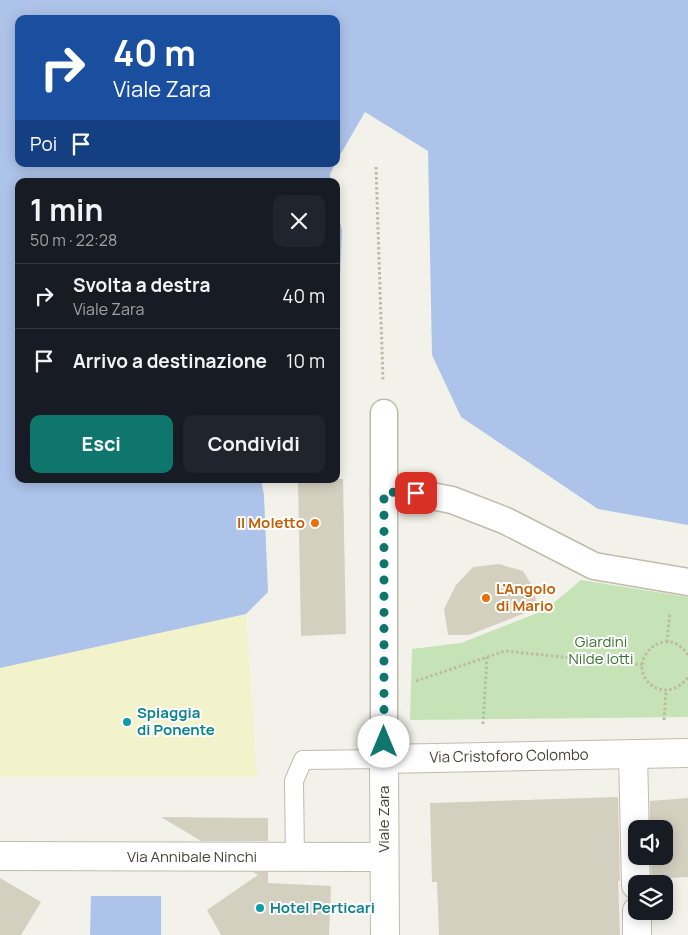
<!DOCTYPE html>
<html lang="it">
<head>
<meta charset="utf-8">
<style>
  body { margin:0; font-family:Manrope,sans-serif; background:#20242c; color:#f1f3f6; height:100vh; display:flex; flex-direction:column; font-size:19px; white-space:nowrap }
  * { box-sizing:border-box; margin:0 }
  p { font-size:16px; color:#9ea1a6 }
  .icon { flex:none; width:28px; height:28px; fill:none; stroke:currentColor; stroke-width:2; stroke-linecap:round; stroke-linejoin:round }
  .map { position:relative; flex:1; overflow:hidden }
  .drawer { position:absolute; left:15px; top:178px; width:325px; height:305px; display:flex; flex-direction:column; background:#171b24; border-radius:10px; box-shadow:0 2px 12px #0003 }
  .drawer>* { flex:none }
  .hud { position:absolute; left:15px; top:15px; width:325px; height:152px; border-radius:10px; box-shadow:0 2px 12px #0003; background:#1a4fa0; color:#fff; overflow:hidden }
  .buttons { position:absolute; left:628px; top:820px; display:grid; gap:10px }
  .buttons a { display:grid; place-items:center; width:45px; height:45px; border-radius:10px; background:#171b24; box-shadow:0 2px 12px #0003; font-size:25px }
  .pin { position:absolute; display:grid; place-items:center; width:42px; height:42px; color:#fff; margin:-21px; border-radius:10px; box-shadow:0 2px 8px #0006 }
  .me { position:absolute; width:55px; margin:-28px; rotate:0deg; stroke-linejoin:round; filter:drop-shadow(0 0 4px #0008) }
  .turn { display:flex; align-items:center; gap:18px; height:105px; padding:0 15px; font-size:22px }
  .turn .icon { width:65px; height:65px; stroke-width:2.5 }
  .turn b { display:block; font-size:35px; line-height:42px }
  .then { display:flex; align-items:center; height:48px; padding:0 15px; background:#0003; gap:10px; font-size:19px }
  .round { display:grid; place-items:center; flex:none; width:52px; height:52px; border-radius:10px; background:#20242c }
  .headline { display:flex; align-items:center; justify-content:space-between; height:85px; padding:0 15px }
  h1 { font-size:30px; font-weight:700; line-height:38px }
  .action { display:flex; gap:10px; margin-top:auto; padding:10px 15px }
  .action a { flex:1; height:58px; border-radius:10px; background:#0f766e; color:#fff; font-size:20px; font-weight:700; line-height:58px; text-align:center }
  .action a+a { background:#20242c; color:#f1f3f6 }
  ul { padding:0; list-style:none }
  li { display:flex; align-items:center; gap:15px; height:65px; padding:0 15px; border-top:1px solid #363941 }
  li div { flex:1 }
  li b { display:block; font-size:19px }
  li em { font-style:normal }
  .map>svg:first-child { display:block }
  .green { fill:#c6e3b7 }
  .sand { fill:#f2f3ca }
  .water { fill:#adc3e9 }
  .building { fill:#d4d0c0 }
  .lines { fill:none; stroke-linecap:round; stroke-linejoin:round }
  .service-casing { stroke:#bebcad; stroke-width:20 }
  .pedestrian-casing { stroke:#bebcad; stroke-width:29 }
  .minor-casing { stroke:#bebcad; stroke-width:30 }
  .path { stroke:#bebaa0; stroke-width:3; stroke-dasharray:2.5 2.5; stroke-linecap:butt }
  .service { stroke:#fff; stroke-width:18 }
  .pedestrian { stroke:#fff; stroke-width:26 }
  .minor { stroke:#fff; stroke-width:28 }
  .route { stroke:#0f766e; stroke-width:9; stroke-dasharray:0 16.2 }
  .food-dot { fill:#e8710a; stroke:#fff; stroke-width:2 }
  .culture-dot { fill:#0f9aa8; stroke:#fff; stroke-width:2 }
  .labels { text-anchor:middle; stroke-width:4; stroke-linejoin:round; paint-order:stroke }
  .food-label { font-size:15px; font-weight:bold; fill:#c56008; stroke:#fff; text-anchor:end }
  .park-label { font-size:15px; fill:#3c7232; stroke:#fff }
  .culture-label { font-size:15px; font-weight:bold; fill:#0d838f; stroke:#fff; text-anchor:start }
  .street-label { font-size:15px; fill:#464439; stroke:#fff }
</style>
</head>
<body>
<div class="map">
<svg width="688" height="935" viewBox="0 0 688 935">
  <rect width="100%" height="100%" fill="#f3f2ea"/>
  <!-- green -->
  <path class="green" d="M581,580l107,17v120l-278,3 2,-71 49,-6 84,-33z"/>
  <!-- sand -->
  <path class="sand" d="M246,614l11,163h-257v-109z"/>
  <!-- water -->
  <g class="water">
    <path d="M0,0h688v525l-90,-16 -137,-92 -29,-62 -4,-204 -63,-39 -29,50v-143h-317v145h316l-5,10 1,7h-312v298h242l3,16 4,97 -22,22 -246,54z"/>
    <path d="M336,205l6,25 -6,142z"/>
    <path d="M91,896h70v39h-71z"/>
  </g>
  <!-- building -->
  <g class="building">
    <path d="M298,479h45l3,155 -45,2z"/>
    <path d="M499,564l24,7 10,16 5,21 -69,27h-21l-4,-26 12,-24 17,-18z"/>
    <path d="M618,797l2,84h-2l2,54h-181l-2,-53h-5l-2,-79z"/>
    <path d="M688,798v79l-36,2 -1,-23h13v-27h-14v-28z"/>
    <path d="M161,817l107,1v23h-67z"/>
    <path d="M253,872h15v11l63,3 -2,49h-108l-14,-25 51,-35z"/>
    <path d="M0,878l41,24 -20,33h-21z"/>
  </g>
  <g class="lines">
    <defs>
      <path id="service" d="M295,857l-1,-76 9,-21 81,-1"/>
      <g id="pedestrian">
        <path d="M384,492l32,1 36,7 54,21 88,45 94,16"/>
        <path d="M384,759v-346"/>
      </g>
      <g id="minor">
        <path d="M633,754l3,131"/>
        <path d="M0,856l384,1"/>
        <path d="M637,911v24"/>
        <path d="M385,935l-1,-176 304,-6"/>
      </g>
    </defs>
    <!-- service casing -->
    <use href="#service" class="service-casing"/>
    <!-- pedestrian casing -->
    <use href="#pedestrian" class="pedestrian-casing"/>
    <!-- minor casing -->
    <use href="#minor" class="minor-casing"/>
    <!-- path -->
    <g class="path">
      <path d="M376,167l7,213"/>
      <path d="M667,642l3,-30"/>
      <path d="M688,655c-5,-8 -13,-14 -22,-13 -9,0 -15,5 -20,12 -16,25 20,53 42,23"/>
      <path d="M416,681l89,-30 137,14"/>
      <path d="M664,720l2,-29"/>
      <path d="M483,724l4,-67"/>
    </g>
    <!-- service -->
    <use href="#service" class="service"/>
    <!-- pedestrian -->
    <use href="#pedestrian" class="pedestrian"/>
    <!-- minor -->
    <use href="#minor" class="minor"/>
  </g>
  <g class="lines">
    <!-- route -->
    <path class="route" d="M384,742v-250l32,1"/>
  </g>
  <!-- markers -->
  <g class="food-dot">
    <circle cx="315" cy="523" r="5"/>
    <circle cx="486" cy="598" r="5"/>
  </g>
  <g class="culture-dot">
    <circle cx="127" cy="722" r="5"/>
    <circle cx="260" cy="908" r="5"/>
  </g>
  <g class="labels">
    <!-- food labels -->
    <g class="food-label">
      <text x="305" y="528">Il Moletto</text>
      <text x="496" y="594" text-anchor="start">L'Angolo<tspan x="496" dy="17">di Mario</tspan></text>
    </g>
    <!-- park labels -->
    <g class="park-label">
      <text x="601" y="647">Giardini<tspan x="601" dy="17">Nilde Iotti</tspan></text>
    </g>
    <!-- culture labels -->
    <g class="culture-label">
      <text x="137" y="718">Spiaggia<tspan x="137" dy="17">di Ponente</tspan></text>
      <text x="270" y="913">Hotel Perticari</text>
    </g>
    <!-- street labels -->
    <g class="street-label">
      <text transform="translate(509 756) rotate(-1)" y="5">Via Cristoforo Colombo</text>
      <text transform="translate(384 819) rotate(-90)" y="5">Viale Zara</text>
      <text x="192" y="862">Via Annibale Ninchi</text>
    </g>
  </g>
</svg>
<div class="buttons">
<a><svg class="icon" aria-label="sound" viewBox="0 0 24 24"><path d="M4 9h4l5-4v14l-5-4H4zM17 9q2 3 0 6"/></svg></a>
<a><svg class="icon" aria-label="layers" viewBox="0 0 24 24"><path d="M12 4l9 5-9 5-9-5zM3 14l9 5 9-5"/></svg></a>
</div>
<div class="pin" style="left:416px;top:493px;background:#d93025"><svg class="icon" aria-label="arrive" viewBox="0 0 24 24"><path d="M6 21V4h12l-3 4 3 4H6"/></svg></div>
<svg class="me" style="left:384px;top:742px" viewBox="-20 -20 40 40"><circle r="19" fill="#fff"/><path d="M0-13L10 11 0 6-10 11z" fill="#0f766e"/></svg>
<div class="hud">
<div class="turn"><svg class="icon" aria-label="right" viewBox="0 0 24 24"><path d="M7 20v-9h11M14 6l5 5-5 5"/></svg><div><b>40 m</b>Viale Zara</div></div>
<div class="then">Poi<svg class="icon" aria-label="arrive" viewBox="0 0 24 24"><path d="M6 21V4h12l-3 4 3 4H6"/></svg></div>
</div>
<section class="drawer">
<div class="headline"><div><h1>1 min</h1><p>50 m · 22:28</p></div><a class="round"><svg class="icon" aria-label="close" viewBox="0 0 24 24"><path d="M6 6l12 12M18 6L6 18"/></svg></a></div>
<ul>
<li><svg class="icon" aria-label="right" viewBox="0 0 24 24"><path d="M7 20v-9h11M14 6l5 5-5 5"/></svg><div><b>Svolta a destra</b><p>Viale Zara</p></div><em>40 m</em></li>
<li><svg class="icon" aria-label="arrive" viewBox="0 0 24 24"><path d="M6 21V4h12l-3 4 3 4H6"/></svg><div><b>Arrivo a destinazione</b></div><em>10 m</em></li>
</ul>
<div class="action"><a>Esci</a><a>Condividi</a></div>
</section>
</div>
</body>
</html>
